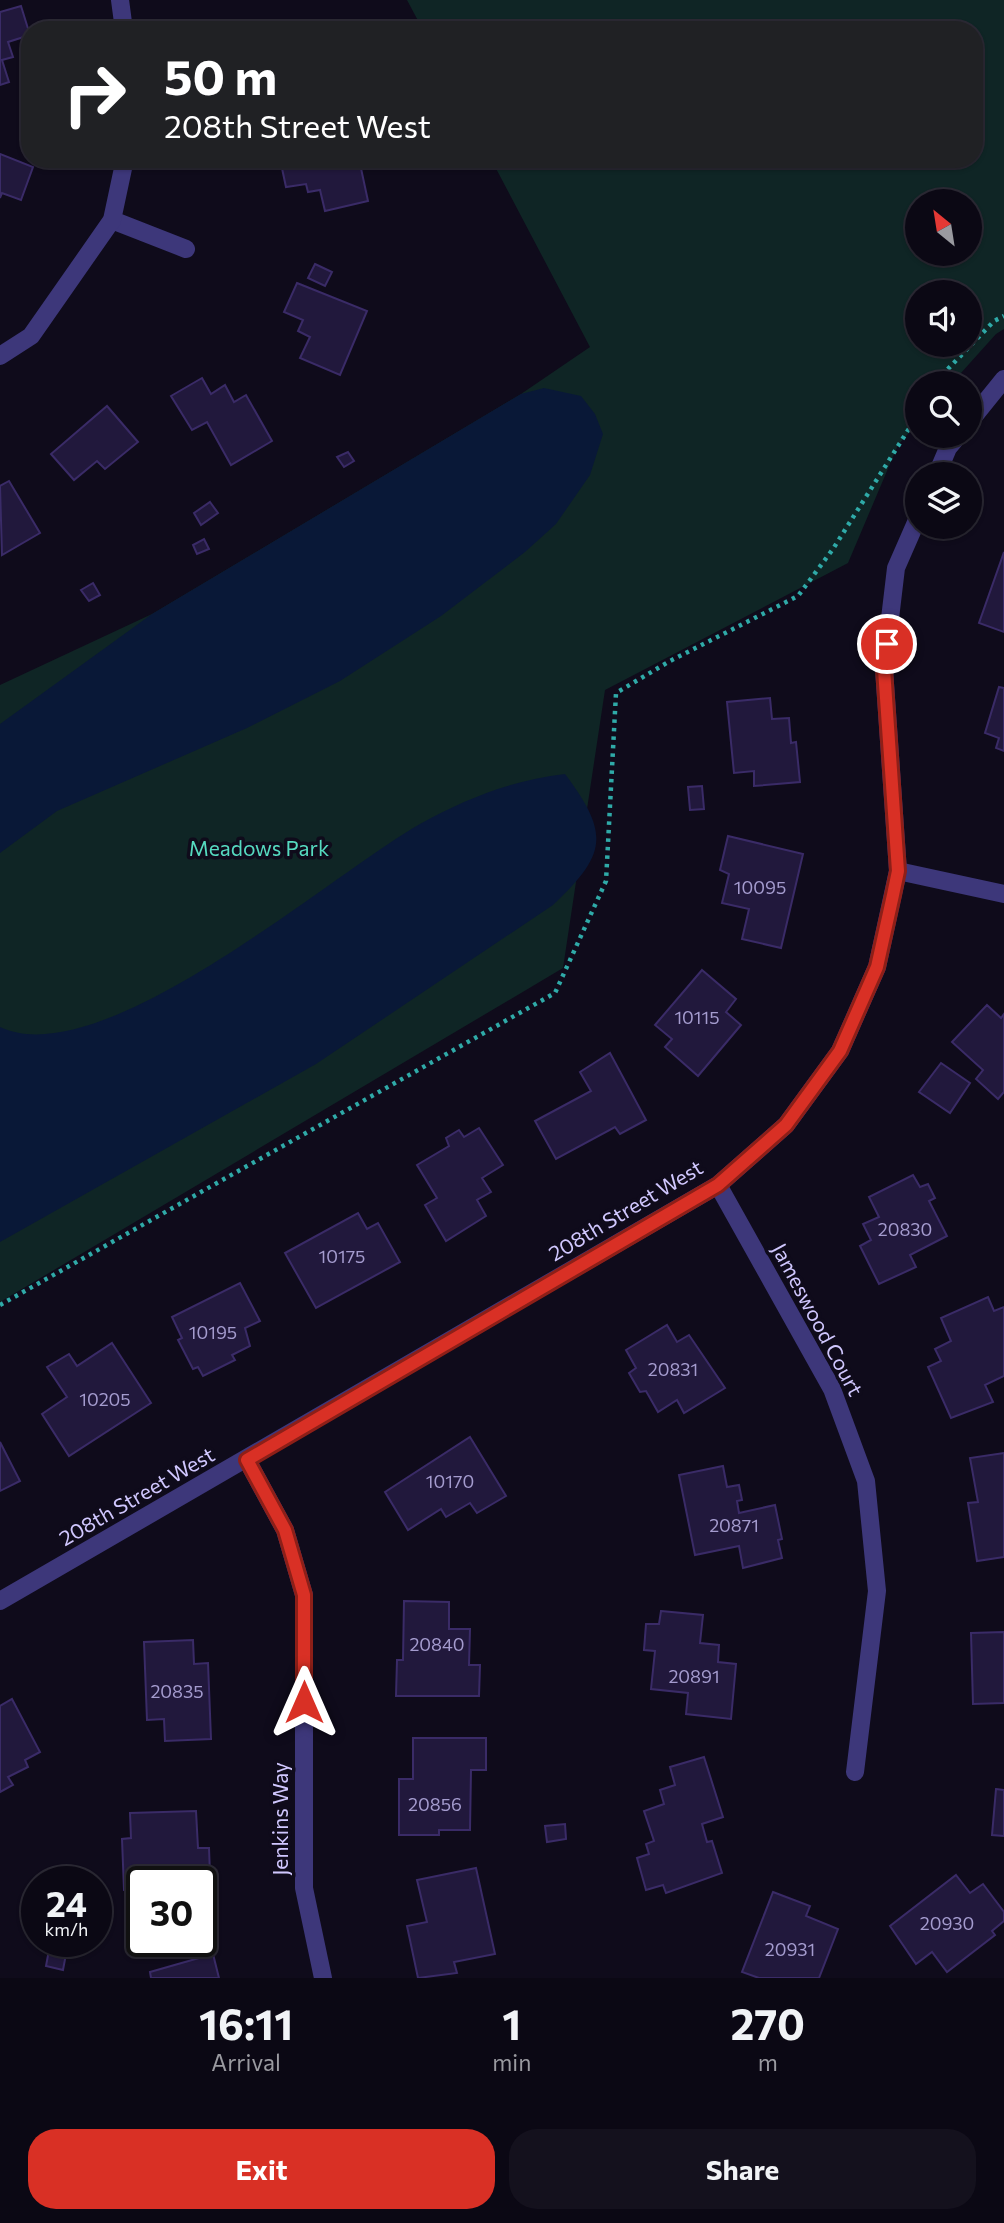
<!DOCTYPE html>
<html lang="en">
<head>
<meta charset="utf-8">
<style>
  body { margin:0; font-family:Commissioner,sans-serif; background:#14111d; color:#f1f3f6; height:100vh; display:flex; flex-direction:column; font-size:26px; white-space:nowrap }
  * { box-sizing:border-box; margin:0 }
  p { font-size:23px; color:#9a9aa0 }
  .icon { flex:none; width:38px; height:38px; fill:none; stroke:currentColor; stroke-width:2; stroke-linecap:round; stroke-linejoin:round }
  .map { position:relative; height:1978px; overflow:hidden }
  .sheet { display:flex; flex-direction:column; background:#0b0814; flex:1 }
  .sheet>* { flex:none }
  .guide { position:absolute; left:21px; top:21px; width:962px; height:147px; border-radius:28px; box-shadow:0 2px 5px #0004,0 0 0 2px #2b2934; background:#202124; color:#fff; overflow:hidden }
  .needle { width:46px; rotate:330deg }
  .tools { position:absolute; left:905px; top:189px; display:grid; gap:14px }
  .tools a { display:grid; place-items:center; width:77px; height:77px; border-radius:50%; background:#0b0814; box-shadow:0 2px 5px #0004,0 0 0 2px #2b2934; font-size:35px }
  .speed { position:absolute; left:21px; top:1866px; display:flex; gap:14px; font-size:35px; font-weight:700; text-align:center }
  .speed>* { display:grid; place-content:center; width:91px; height:91px; border-radius:50%; background:#0b0814; box-shadow:0 2px 5px #0004,0 0 0 2px #2b2934; line-height:1 }
  .speed small { font-size:18px; font-weight:400 }
  .speed .limit { border:4px solid #111; border-radius:10px; background:#fff; color:#111 }
  .pin { position:absolute; display:grid; place-items:center; width:60px; height:60px; color:#fff; margin:-30px; border:4px solid #fff; border-radius:50%; box-shadow:0 2px 7px #0007 }
  .me { position:absolute; width:77px; margin:-38px; rotate:0deg; stroke-linejoin:round; filter:drop-shadow(0 0 5px #0008) }
  .turn { display:flex; align-items:center; gap:24px; height:147px; padding:0 28px; font-size:32px }
  .turn .icon { width:91px; height:91px; stroke-width:2.5 }
  .turn b { display:block; font-size:49px; line-height:60px }
  .eta { display:flex; justify-content:space-evenly; align-items:center; height:119px; text-align:center }
  .eta b { font-size:42px; font-weight:700; line-height:49px }
  .action { display:flex; gap:14px; margin-top:auto; padding:14px 28px }
  .action a { flex:1; height:80px; border-radius:28px; background:#d93025; color:#fff; font-size:28px; font-weight:700; line-height:80px; text-align:center }
  .action a+a { background:#14111d; color:#f1f3f6 }
  .map>svg:first-child { display:block }
  .green { fill:#0f2525; fill-rule:evenodd }
  .water { fill:#091837 }
  .building { fill:#21183c; stroke:#3a2b67; stroke-width:2 }
  .lines { fill:none; stroke-linecap:round; stroke-linejoin:round }
  .path { stroke:#2faaa8; stroke-width:4.5; stroke-dasharray:3.5 5; stroke-linecap:butt }
  .street { stroke:#3d377a; stroke-width:18 }
  .route-casing { stroke:#8d1f18; stroke-width:18 }
  .route { stroke:#d93025; stroke-width:12 }
  .labels { text-anchor:middle; stroke-width:7; stroke-linejoin:round; paint-order:stroke }
  .number-label { font-size:18px; fill:#a49bce }
  .park-label { font-size:21px; fill:#56dac0; stroke:#0f0b1b }
  .street-label { font-size:21px; fill:#d0c7fe; stroke:#0f0b1b }
</style>
</head>
<body>
<div class="map">
<svg width="1004" height="1978" viewBox="0 0 1004 1978">
  <rect width="100%" height="100%" fill="#0f0b1b"/>
  <!-- green -->
  <path class="green" d="M407,0h597v329l-8,5 -44,49h-35v41l-19,21 -50,118 -243,127 -42,278 -563,334v-617l152,-71 369,-220 69,-47 -99,-188h484v-129h-552zM917,201h53v53h-53zM917,292h53v53h-53z"/>
  <!-- water -->
  <g class="water">
    <path d="M544,388l37,8 14,18 8,20 -13,41 -34,49 -31,28 -84,64 -101,65 -93,47 -190,83 -57,42v-129l152,-110 369,-220z"/>
    <path d="M565,774c45,60 42,80 -12,131l-237,159 -316,178v-215c102,48 330,-152 420,-203 47,-26 93,-44 145,-50z"/>
  </g>
  <!-- building -->
  <g class="building">
    <path d="M21,6l9,29 -22,7 5,15 -11,3 7,22 -9,3v-73z"/>
    <path d="M0,154l33,13 -12,33 -19,-7 -2,5z"/>
    <path d="M280,159h79l9,42 -43,10 -5,-21 -12,2 -2,-8 -20,3z"/>
    <path d="M315,264l17,8 -7,14 -17,-8z"/>
    <path d="M297,283l70,28 -27,64 -40,-17 10,-21 -12,-6 5,-11 -19,-8z"/>
    <path d="M202,378l9,16 14,-9 9,17 12,-7 26,46 -41,24 -24,-43 -15,8 -21,-34z"/>
    <path d="M107,406l31,36 -33,27 -8,-8 -23,19 -23,-26z"/>
    <path d="M348,452l6,9 -10,6 -7,-10z"/>
    <path d="M9,481l31,52 -38,22 -2,-69z"/>
    <path d="M210,502l8,11 -17,12 -7,-12z"/>
    <path d="M204,539l5,10 -12,5 -4,-9z"/>
    <path d="M1004,552v80l-25,-9z"/>
    <path d="M93,583l7,12 -11,6 -8,-11z"/>
    <path d="M999,687l5,1v63l-8,-3 3,-10 -14,-5z"/>
    <path d="M770,698l2,21 17,-1 2,25 5,-1 4,40 -46,4v-15l-20,2 -7,-71z"/>
    <path d="M702,786l2,23 -14,1 -2,-23z"/>
    <path d="M728,836l75,18 -22,94 -39,-9 7,-30 -27,-6 7,-29 -9,-4z"/>
    <path d="M702,970l34,29 -10,13 15,13 -43,51 -33,-29 7,-8 -17,-14z"/>
    <path d="M987,1005l14,13 3,-4v78l-6,7 -22,-20 7,-9 -31,-28z"/>
    <path d="M610,1053l36,67 -26,14 -5,-7 -59,32 -21,-38 56,-30 -11,-19z"/>
    <path d="M941,1063l29,20 -20,30 -31,-21z"/>
    <path d="M479,1128l24,37 -21,13 9,14 -14,8 9,16 -40,25 -21,-36 12,-7 -20,-33 32,-19 -3,-8 13,-8 5,7z"/>
    <path d="M913,1175l7,12 8,-3 7,14 -6,3 18,35 -37,19 6,12 -37,17 -19,-38 11,-6 -8,-16 16,-7 -10,-20z"/>
    <path d="M358,1213l9,16 11,-6 22,39 -84,46 -31,-55z"/>
    <path d="M240,1283l20,38 -15,7 5,18 -18,9 3,5 -32,16 -5,-9 -5,2 -15,-29 4,-2 -10,-21z"/>
    <path d="M988,1297l6,14 10,-4v69l-19,9 8,17 -42,16 -23,-51 13,-6 -6,-12 16,-8 -10,-23z"/>
    <path d="M667,1325l10,17 12,-7 36,53 -41,25 -7,-13 -19,12 -12,-21 -6,1 -11,-19 7,-5 -10,-18z"/>
    <path d="M112,1343l39,60 -82,53 -27,-42 25,-17 -20,-30 22,-13 8,12z"/>
    <path d="M470,1437l36,59 -29,17 -7,-10 -24,14 -5,-8 -33,21 -23,-38z"/>
    <path d="M0,1442l20,39 -20,10z"/>
    <path d="M1004,1453v104l-27,4 -9,-58 10,-1 -8,-44z"/>
    <path d="M723,1466l4,21 12,-2 3,15 -5,1 2,12 36,-8 7,34 -4,1 4,18 -39,10 -4,-22 -44,9 -16,-80z"/>
    <path d="M404,1601l45,1v27h21l-1,36h11l-1,31h-83l1,-36h6z"/>
    <path d="M661,1611l42,4 -3,28 19,2 -1,17 18,2 -5,55 -45,-5 2,-21 -37,-4 4,-38 -11,-1 2,-26h13z"/>
    <path d="M1004,1632v71l-31,1 -2,-71z"/>
    <path d="M193,1640l1,24 14,-1 3,76 -46,2 -1,-22 -17,1 -3,-78z"/>
    <path d="M12,1699l28,53 -15,8 3,7 -20,10 5,8 -13,7v-86z"/>
    <path d="M413,1738h73v32h-15l-1,60h-31v5h-40v-56h14z"/>
    <path d="M704,1757l19,60 -21,7 5,18 5,-1 10,32 -56,20 -3,-8 -17,5 -9,-32 12,-4 -3,-10 8,-3 -10,-30 20,-7 -4,-14 15,-5 -5,-18z"/>
    <path d="M996,1789l8,1v46l-12,-1z"/>
    <path d="M196,1811l2,37h11l2,53 -10,1v-21h-59v8l-18,1 -2,-51 9,-1 -1,-25z"/>
    <path d="M565,1824l1,15 -19,3 -2,-16z"/>
    <path d="M476,1868l19,86 -41,8 3,11 -39,5 -11,-52 20,-4 -10,-42z"/>
    <path d="M956,1875l14,18 13,-9 21,28v9l-12,10 3,4 -48,37 -15,-20 -16,12 -26,-38z"/>
    <path d="M773,1892l37,14 -4,10 32,13 -19,49h-60l-17,-6z"/>
    <path d="M49,1950l17,4 -3,16 -17,-4z"/>
    <path d="M213,1954l6,24h-68l-1,-6z"/>
  </g>
  <g class="lines">
    <!-- path -->
    <g class="path">
      <path d="M938,383l8,-12 48,-50 10,-5"/>
      <path d="M0,1305l555,-312 51,-112 10,-188 54,-32 128,-65 35,-47 84,-133"/>
    </g>
    <!-- street -->
    <g class="street">
      <path d="M120,0l4,30"/>
      <path d="M112,220l74,29"/>
      <path d="M0,356l31,-20 81,-116 13,-61"/>
      <path d="M970,421l34,-42"/>
      <path d="M937,474l11,-26 10,-12"/>
      <path d="M898,871l106,23"/>
      <path d="M718,1185l114,204 34,92 11,110 -22,181"/>
      <path d="M247,1460l38,70 19,65v293l19,90"/>
      <path d="M0,1601l718,-416 68,-60 54,-74 37,-84 21,-96 -14,-202 12,-101 21,-48"/>
    </g>
  </g>
  <g class="lines">
    <defs>
      <path id="route" d="M304,1702v-107l-19,-65 -38,-70 471,-275 68,-60 54,-74 37,-84 16,-72 5,-24 -14,-202 3,-25"/>
    </defs>
    <!-- route casing -->
    <use href="#route" class="route-casing"/>
    <!-- route -->
    <use href="#route" class="route"/>
  </g>
  <g class="labels">
    <!-- number labels -->
    <g class="number-label">
      <text x="760" y="894">10095</text>
      <text x="697" y="1024">10115</text>
      <text x="905" y="1236">20830</text>
      <text x="342" y="1263">10175</text>
      <text x="213" y="1339">10195</text>
      <text x="673" y="1376">20831</text>
      <text x="105" y="1406">10205</text>
      <text x="450" y="1488">10170</text>
      <text x="734" y="1532">20871</text>
      <text x="437" y="1651">20840</text>
      <text x="694" y="1683">20891</text>
      <text x="177" y="1698">20835</text>
      <text x="435" y="1811">20856</text>
      <text x="947" y="1930">20930</text>
      <text x="790" y="1956">20931</text>
    </g>
    <!-- park labels -->
    <g class="park-label">
      <text x="259" y="856">Meadows Park</text>
    </g>
    <!-- street labels -->
    <g class="street-label">
      <text transform="translate(626 1211) rotate(-31)" y="7">208th Street West</text>
      <text transform="translate(817 1320) rotate(62)" y="7">Jameswood Court</text>
      <text transform="translate(137 1497) rotate(-30)" y="7">208th Street West</text>
      <text transform="translate(281 1819) rotate(-90)" y="7">Jenkins Way</text>
    </g>
  </g>
</svg>
<div class="tools">
<a><svg class="needle" viewBox="-14 -14 28 28"><path d="M0-13l5 13h-10z" fill="#e53935"/><path d="M0 13l5-13h-10z" fill="#9a9aa0"/></svg></a>
<a><svg class="icon" aria-label="sound" viewBox="0 0 24 24"><path d="M4 9h4l5-4v14l-5-4H4zM17 9q2 3 0 6"/></svg></a>
<a><svg class="icon" aria-label="search" viewBox="0 0 24 24"><circle cx="10" cy="10" r="6"/><path d="M15 15l6 6"/></svg></a>
<a><svg class="icon" aria-label="layers" viewBox="0 0 24 24"><path d="M12 4l9 5-9 5-9-5zM3 14l9 5 9-5"/></svg></a>
</div>
<div class="speed"><div>24<small>km/h</small></div><div class="limit">30</div></div>
<div class="pin" style="left:887px;top:644px;background:#d93025"><svg class="icon" aria-label="arrive" viewBox="0 0 24 24"><path d="M6 21V4h12l-3 4 3 4H6"/></svg></div>
<svg class="me" style="left:304px;top:1702px" viewBox="-20 -20 40 40"><path d="M0-17L14 15 0 8-14 15z" fill="#d93025" stroke="#fff" stroke-width="4"/></svg>
<div class="guide">
<div class="turn"><svg class="icon" aria-label="right" viewBox="0 0 24 24"><path d="M7 20v-9h11M14 6l5 5-5 5"/></svg><div><b>50 m</b>208th Street West</div></div>
</div>
</div>
<section class="sheet">
<div class="eta">
<div><b>16:11</b><p>Arrival</p></div>
<div><b>1</b><p>min</p></div>
<div><b>270</b><p>m</p></div>
</div>
<div class="action"><a>Exit</a><a>Share</a></div>
</section>
</body>
</html>
